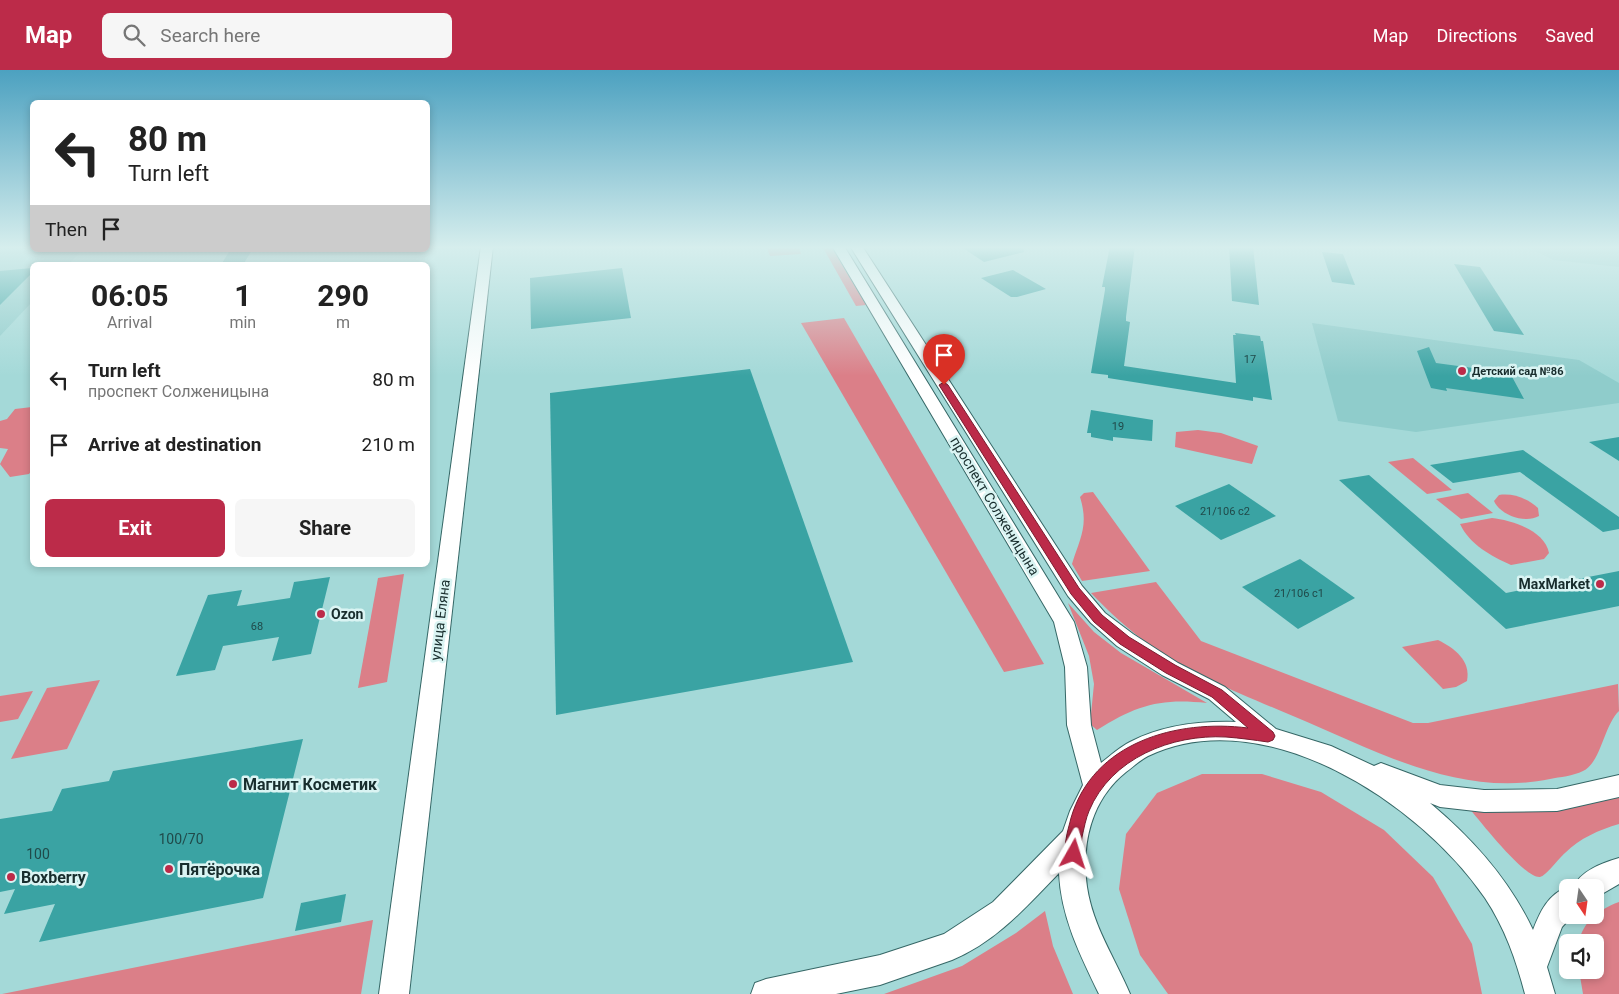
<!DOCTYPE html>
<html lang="en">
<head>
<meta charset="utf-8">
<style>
  body { margin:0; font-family:Roboto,sans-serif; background:#f6f6f6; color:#222; height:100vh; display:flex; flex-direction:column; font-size:19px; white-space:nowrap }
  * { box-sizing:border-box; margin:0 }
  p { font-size:16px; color:#767676 }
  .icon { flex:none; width:28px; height:28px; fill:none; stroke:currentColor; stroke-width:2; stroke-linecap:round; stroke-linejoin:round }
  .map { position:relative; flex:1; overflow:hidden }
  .panel { position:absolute; left:30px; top:192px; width:400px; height:305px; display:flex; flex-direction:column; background:#fff; border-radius:8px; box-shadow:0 2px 8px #0003 }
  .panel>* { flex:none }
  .top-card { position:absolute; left:30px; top:30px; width:400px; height:152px; border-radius:8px; box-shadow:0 2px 8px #0003; background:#fff; color:#222; overflow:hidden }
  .needle { width:32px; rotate:167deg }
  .buttons { position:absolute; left:1559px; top:809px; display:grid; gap:10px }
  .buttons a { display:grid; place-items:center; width:45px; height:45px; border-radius:8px; background:#fff; box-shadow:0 2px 8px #0003; font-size:25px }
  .pin { position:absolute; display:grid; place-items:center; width:42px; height:42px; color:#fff; margin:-51px -21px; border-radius:50% 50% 50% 0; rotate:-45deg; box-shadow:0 0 5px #0007 }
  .pin .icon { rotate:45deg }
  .me { position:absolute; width:55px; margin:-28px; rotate:6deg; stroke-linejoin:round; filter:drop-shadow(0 0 4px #0008) }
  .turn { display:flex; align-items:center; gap:18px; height:105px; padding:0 15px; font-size:22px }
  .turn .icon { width:65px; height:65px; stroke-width:2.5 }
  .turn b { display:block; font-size:35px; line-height:42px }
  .then { display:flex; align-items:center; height:48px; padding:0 15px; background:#0003; gap:10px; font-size:19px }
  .eta { display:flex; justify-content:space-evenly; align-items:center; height:85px; text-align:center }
  .eta b { font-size:30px; font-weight:700; line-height:35px }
  .button { display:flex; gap:10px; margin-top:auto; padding:10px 15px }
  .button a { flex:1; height:58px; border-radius:8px; background:#bc2b49; color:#fff; font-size:20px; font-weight:700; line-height:58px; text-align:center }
  .button a+a { background:#f6f6f6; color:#222 }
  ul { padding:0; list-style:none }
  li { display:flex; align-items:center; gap:15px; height:65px; padding:0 15px }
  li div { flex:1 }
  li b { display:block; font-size:19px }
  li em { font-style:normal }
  header { display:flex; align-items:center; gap:30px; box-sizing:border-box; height:70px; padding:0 25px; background:#bc2b49; color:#fff }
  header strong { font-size:24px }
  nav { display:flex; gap:28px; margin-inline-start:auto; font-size:18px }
  .search { width:350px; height:45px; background:#f6f6f6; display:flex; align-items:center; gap:12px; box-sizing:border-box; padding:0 18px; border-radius:8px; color:#767676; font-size:19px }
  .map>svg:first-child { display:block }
  .built { fill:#8fcccb }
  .green { fill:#db7f88 }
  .building { fill:#3aa3a3 }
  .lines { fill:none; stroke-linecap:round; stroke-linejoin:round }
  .street-casing { stroke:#356766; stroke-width:2 }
  .street { fill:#fff; fill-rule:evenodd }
  .route { fill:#bc2b49; stroke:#7a1c2f }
  .poi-dot { fill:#bc2b49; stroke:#daf4f3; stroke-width:2 }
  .labels { text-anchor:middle; stroke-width:5; stroke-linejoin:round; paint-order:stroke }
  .number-label { font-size:11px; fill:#204a4a }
  .far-poi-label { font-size:11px; font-weight:bold; fill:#182d2d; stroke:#daf4f3; text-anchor:start }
  .street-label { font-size:14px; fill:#182d2d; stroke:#daf4f3 }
  .poi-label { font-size:14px; font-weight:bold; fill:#182d2d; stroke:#daf4f3; text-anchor:end }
  .near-number-label { font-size:14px; fill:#204a4a }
  .near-poi-label { font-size:16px; font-weight:bold; fill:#182d2d; stroke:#daf4f3; text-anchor:start }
</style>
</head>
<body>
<header>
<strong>Map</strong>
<div class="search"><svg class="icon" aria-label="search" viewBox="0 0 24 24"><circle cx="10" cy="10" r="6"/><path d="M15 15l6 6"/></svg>Search here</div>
<nav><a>Map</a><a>Directions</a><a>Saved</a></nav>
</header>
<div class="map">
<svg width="1619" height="924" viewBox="0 0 1619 924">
  <rect width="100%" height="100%" fill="#a4d9d8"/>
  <!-- built -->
  <g class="built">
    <path d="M1526,176h93v21l-66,-7z"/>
    <path d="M32,180h50l-14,15h-36v37l-32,34v-84z"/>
    <path d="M1312,253l267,37 40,23v20l-203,29 -78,-11z"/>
  </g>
  <!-- green -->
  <g class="green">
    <path d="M766,176h33l2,8 -31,2z"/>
    <path d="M822,176h9l35,59 -10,1z"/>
    <path d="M844,248l200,346 -40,8 -203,-349z"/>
    <path d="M32,337v63l-3,4 -19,3 -10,-13 8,-15 -8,-1v-27l7,-2 8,-10z"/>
    <path d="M1198,360l23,3 37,13 -6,18 -77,-17 1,-15z"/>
    <path d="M1413,388l39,32 -25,4 -39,-32z"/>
    <path d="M1093,422l57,79 -68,10 -10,-17c8,-26 17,-38 8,-67l4,-4z"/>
    <path d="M1468,423l25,20 -32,6 -25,-20z"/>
    <path d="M1499,425c14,-2 28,3 39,13l1,8c-14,8 -39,-1 -45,-15z"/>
    <path d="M1492,448c20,2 53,13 57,35l-5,6 -33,6c-20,-9 -41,-20 -51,-41z"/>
    <path d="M404,504l-17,108 -29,6 20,-110z"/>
    <path d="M1156,512l45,59 212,82h15l190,-39 1,27c-15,14 -18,52 -36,60 -10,5 -23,6 -33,8 -92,19 -175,-29 -257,-63 -45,-19 -103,-42 -142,-70 -22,-16 -42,-34 -60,-53z"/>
    <path d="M1068,533l26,29 27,21 86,50c-47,-5 -70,2 -110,27l-7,-6 4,-40 -5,-28z"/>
    <path d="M1438,570c16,8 33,20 29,41l-11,6 -13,2 -41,-42z"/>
    <path d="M100,610l-33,69 -56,10 36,-71z"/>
    <path d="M33,621l-15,28 -18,3v-26z"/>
    <path d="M1202,704h60l59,18 63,38 49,47 39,67 10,50h-314l-28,-39 -21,-66 7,-55 31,-41z"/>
    <path d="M1619,717v37c-20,6 -39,14 -54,29 -6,5 -19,23 -25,24 -15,2 -60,-56 -71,-69z"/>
    <path d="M1619,832v92h-36l-4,-24h16v-28h-16c4,-21 21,-33 40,-40z"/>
    <path d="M1045,841l8,35 20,48h-189l78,-28 54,-33z"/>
    <path d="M373,850l-12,74h-359z"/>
  </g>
  <!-- building -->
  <g class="building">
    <path d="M960,176h63l1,6 -40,10z"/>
    <path d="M1110,176h25l-9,71v4l4,1 -6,44 112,17 -3,-48h3l-1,-2 25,3 1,5h2l9,59 -19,-3v4l-145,-23v-3l-17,-2 14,-83v-3h-3z"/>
    <path d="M1229,176h24l6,59 -27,-4z"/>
    <path d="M230,180h22l-9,15h-22z"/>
    <path d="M1322,182l21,2 12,31 -23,-3z"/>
    <path d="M1454,194l26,3 44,68 -30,-4z"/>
    <path d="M32,198v5l-32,32v-34z"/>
    <path d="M622,198l9,50 -100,11 -1,-51z"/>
    <path d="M1013,200l33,19 -29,8h-6l-30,-19z"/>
    <path d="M1429,277l7,16 74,10 14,26 -78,-11 1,3 -16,-3 -14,-37z"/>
    <path d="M750,299l103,293 -297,53 -6,-322z"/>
    <path d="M1091,340l62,10 -1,21 -39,-4v4l-22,-4v-4h-4z"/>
    <path d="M1619,367v24l-30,-19z"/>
    <path d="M1523,380l96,67v12l-16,3 -83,-60 -67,11 -23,-18z"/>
    <path d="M1369,405l137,118 113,-22v35l-113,23 -167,-149z"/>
    <path d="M1229,414l47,32 -55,24 -46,-34z"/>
    <path d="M1300,489l55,39 -57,31 -56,-42z"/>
    <path d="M330,507l-19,77 -39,7 7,-24 -56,9 -8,24 -39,6 32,-81 34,-5 -5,16 53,-8 4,-16z"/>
    <path d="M303,669l-40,159 -224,44 16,-38 -51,10 11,-25 -15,3v-73l52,-8 10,-22 47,-8 4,-10z"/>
    <path d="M346,824l-5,28 -46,9 6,-28z"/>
  </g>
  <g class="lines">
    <defs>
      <g id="street">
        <path d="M481,176h12l-84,748h-30z"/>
        <path d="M832,176h12l230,376 13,45 4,58 10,38c9,-7 19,-16 29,-21 33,-17 69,-21 106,-20l-27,-23 -47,-24 -45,-29 -26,-23 -23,-27 -218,-350h12l220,340 23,27 28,21 45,29 47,24 51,42 55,17 43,20 7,-3 59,22 44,5 73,-1 62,-14v22l-62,14 -73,1 -44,-5 -10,-4c43,36 79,76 103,127 7,-18 15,-36 35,-43l2,1h-2v27h5l-11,12 -15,40 8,27h-30c-9,-34 -20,-66 -40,-96 -65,-95 -221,-198 -337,-142 -8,4 -15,11 -22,16 -35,28 -45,72 -39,115 6,40 28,71 43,107h-31c-19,-39 -38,-77 -40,-121 -32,33 -63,69 -107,87l-72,25 -44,9h-85l4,-11 11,-4 114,-24 64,-21 49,-32 70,-71 7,-20 13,-26 -16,-60 -2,-58 -11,-45z"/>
        <path d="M1619,788v26l-24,14v-10h-22c7,-17 29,-25 46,-30z"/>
      </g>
    </defs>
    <!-- street casing -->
    <use href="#street" class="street-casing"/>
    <!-- street -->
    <use href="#street" class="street"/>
  </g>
  <!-- sky -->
  <linearGradient id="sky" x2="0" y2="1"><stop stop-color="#4ca1c0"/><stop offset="0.58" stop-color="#d6eeed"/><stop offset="1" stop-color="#d6eeed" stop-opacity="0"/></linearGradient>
  <rect width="1619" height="306" fill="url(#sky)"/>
  <!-- route -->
  <path class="route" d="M944,312l4,3 131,203 23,27 27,22 46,28 47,25 51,42 2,4 -2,4 -5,2c-14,-2 -28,-4 -42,-5 -54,-3 -115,21 -137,74 -3,7 -5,17 -7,26 -1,7 1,15 -3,22l-5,2 -6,-2c-6,-13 0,-28 3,-41 22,-76 106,-99 177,-90l-36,-31 -46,-24 -46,-29 -26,-22 -23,-28 -132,-209z"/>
  <!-- markers -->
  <g class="poi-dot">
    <circle cx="1462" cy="301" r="5"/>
    <circle cx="1600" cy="514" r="5"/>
    <circle cx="321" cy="544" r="5"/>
    <circle cx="233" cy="714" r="5"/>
    <circle cx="169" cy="799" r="5"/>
    <circle cx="11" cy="807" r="5"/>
  </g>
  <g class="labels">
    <!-- number labels -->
    <g class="number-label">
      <text x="1250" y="293">17</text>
      <text x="1118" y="360">19</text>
      <text x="1225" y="445">21/106 c2</text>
      <text x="1299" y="527">21/106 c1</text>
      <text x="257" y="560">68</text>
    </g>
    <!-- far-poi labels -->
    <g class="far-poi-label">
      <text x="1472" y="305">Детский сад №86</text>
    </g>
    <!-- street labels -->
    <g class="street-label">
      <text transform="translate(995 436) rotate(59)" y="5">проспект Солженицына</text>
      <text transform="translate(440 550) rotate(-83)" y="5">улица Еляна</text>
    </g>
    <!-- poi labels -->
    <g class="poi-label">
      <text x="1590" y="519">MaxMarket</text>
      <text x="331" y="549" text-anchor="start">Ozon</text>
    </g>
    <!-- near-number labels -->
    <g class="near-number-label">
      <text x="181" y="774">100/70</text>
      <text x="38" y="789">100</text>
    </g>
    <!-- near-poi labels -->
    <g class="near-poi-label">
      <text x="243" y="720">Магнит Косметик</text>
      <text x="179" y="805">Пятёрочка</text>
      <text x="21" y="813">Boxberry</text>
    </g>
  </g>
</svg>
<div class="buttons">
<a><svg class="needle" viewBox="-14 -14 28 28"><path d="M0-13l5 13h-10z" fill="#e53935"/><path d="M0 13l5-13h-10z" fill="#767676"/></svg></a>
<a><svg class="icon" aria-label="sound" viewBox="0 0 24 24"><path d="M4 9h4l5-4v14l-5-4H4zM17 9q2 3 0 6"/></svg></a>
</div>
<div class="pin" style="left:944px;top:315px;background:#d93025"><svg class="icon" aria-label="arrive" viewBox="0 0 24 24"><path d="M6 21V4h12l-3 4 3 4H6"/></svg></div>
<svg class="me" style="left:1074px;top:784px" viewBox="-20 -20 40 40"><path d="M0-17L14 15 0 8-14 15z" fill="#bc2b49" stroke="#fff" stroke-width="4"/></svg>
<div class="top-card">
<div class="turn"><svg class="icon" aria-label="left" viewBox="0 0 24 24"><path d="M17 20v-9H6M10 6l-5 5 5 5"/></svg><div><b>80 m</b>Turn left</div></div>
<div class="then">Then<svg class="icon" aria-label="arrive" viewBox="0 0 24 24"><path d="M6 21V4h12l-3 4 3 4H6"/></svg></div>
</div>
<section class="panel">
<div class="eta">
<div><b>06:05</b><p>Arrival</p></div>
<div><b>1</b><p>min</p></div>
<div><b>290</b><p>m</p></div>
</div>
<ul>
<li><svg class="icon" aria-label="left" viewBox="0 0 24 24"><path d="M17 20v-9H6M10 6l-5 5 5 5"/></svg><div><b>Turn left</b><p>проспект Солженицына</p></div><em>80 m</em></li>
<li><svg class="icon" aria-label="arrive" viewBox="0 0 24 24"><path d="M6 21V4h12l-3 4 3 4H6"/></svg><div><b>Arrive at destination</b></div><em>210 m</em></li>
</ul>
<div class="button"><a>Exit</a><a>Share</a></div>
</section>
</div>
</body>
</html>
